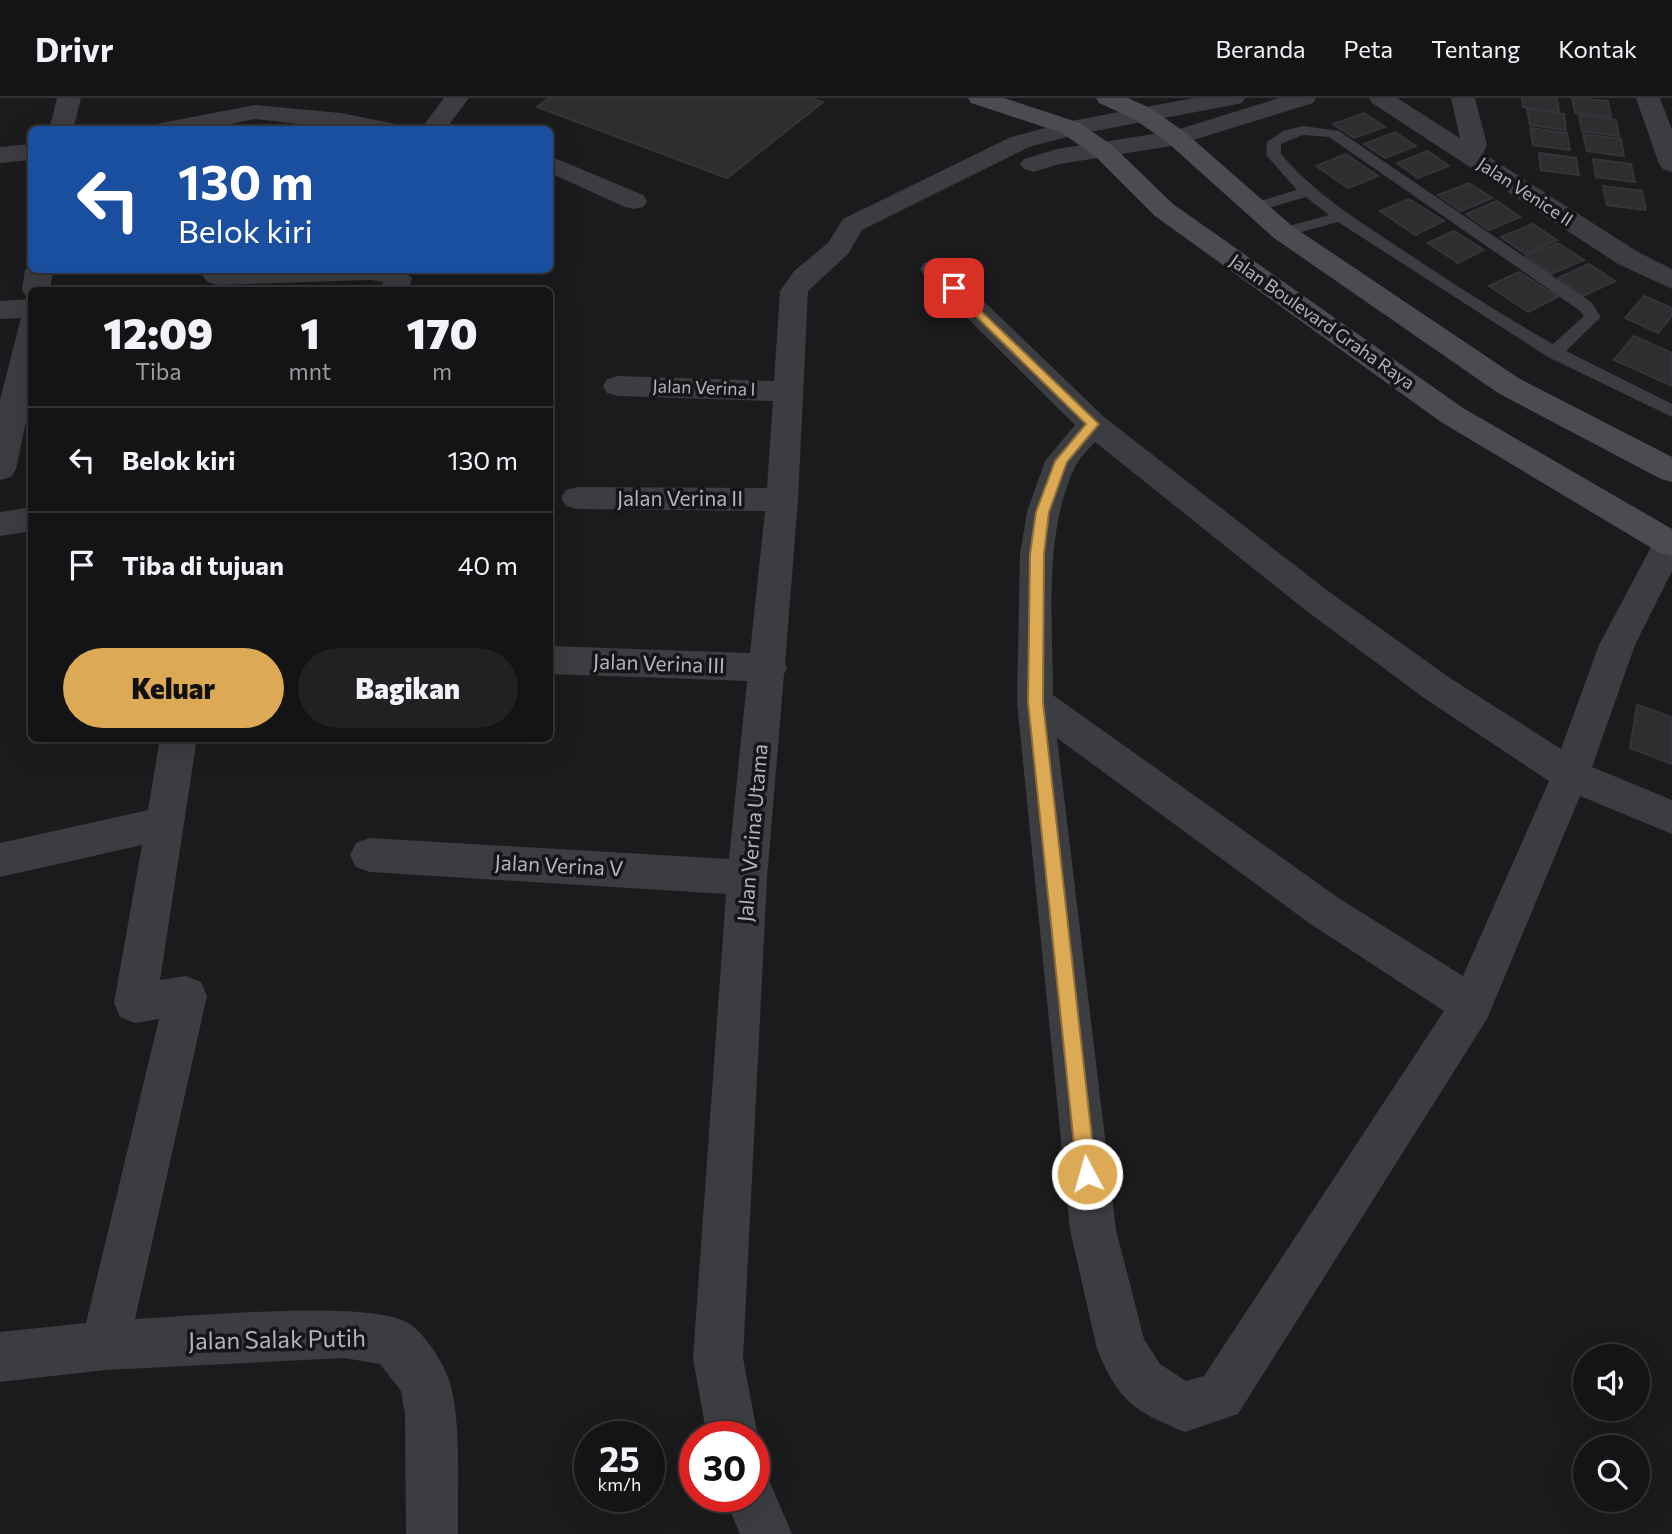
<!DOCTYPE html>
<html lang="id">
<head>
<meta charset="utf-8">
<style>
  body { margin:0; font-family:Commissioner,sans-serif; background:#212123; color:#f1f3f6; height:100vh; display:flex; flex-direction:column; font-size:26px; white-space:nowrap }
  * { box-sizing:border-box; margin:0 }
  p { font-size:23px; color:#9d9ea1 }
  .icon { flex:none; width:38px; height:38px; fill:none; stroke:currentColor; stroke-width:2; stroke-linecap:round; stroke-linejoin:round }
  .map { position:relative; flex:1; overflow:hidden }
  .sheet { position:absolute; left:28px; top:189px; width:525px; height:455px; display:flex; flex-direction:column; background:#141416; border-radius:10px; box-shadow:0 7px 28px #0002,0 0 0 2px #333335 }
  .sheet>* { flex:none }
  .guide { position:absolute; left:28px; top:28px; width:525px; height:147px; border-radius:10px; box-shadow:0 7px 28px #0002,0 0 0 2px #333335; background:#1a4fa0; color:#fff; overflow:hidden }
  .fabs { position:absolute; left:1573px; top:1246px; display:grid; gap:14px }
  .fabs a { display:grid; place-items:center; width:77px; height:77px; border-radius:50%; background:#141416; box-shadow:0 7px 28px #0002,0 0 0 2px #333335; font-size:35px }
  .speed { position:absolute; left:574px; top:1323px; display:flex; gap:14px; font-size:35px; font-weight:700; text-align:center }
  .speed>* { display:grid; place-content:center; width:91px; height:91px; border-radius:50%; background:#141416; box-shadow:0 7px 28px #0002,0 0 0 2px #333335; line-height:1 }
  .speed small { font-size:18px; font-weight:400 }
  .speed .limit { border:10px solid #d22; background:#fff; color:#111 }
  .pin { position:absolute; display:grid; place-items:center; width:60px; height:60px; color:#fff; margin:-30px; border-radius:14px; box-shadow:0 4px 10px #0006 }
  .me { position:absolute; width:77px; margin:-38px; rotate:354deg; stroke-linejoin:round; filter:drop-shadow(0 0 5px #0008) }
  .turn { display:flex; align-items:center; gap:24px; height:147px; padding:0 35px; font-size:32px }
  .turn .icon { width:91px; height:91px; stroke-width:2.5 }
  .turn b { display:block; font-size:49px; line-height:60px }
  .eta { display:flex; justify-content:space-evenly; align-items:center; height:119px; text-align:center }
  .eta b { font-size:42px; font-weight:800; line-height:49px }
  .button { display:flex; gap:14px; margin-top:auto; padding:14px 35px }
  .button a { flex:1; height:80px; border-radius:42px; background:#dca954; color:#111; font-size:28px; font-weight:800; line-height:80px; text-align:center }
  .button a+a { background:#212123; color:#f1f3f6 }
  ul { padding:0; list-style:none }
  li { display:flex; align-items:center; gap:21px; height:105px; padding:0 35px; border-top:2px solid #333335 }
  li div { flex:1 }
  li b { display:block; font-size:26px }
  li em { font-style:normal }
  header { display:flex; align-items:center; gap:42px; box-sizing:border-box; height:98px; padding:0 35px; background:#141416; border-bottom:2px solid #333335 }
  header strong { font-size:33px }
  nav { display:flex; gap:38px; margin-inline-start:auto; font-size:24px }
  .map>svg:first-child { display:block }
  .building { fill:#2e2e31; stroke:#353539; stroke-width:2 }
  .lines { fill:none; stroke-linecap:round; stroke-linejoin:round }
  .lane { fill:#3c3d41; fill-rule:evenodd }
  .street { fill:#3c3d41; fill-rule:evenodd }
  .secondary { fill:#4b4c51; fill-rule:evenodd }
  .route { fill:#dca954; stroke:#8f6e37; stroke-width:2 }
  .labels { text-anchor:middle; stroke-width:7; stroke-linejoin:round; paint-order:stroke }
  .far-street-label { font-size:18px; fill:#afb3bb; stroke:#161618 }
  .street-label { font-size:21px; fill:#afb3bb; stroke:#161618 }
  .near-street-label { font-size:24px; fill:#afb3bb; stroke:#161618 }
</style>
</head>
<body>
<header>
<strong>Drivr</strong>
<nav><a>Beranda</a><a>Peta</a><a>Tentang</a><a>Kontak</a></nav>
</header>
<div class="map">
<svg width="1672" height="1436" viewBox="0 0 1672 1436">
  <rect width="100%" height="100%" fill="#1b1b1d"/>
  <!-- building -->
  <g class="building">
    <path d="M549,0h262l12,4 -96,76 -190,-71z"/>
    <path d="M1522,0h35l2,14 -36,-5z"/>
    <path d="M1572,0l36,3 3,16 -36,-4z"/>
    <path d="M1527,11l37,5 2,16 -36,-5z"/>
    <path d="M1364,15l21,14 -31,11 -21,-14z"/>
    <path d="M1579,17l37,5 3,16 -37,-5z"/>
    <path d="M1530,30l37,5 3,17 -37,-5z"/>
    <path d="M1395,34l21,14 -31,12 -21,-14z"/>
    <path d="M1583,36l38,5 3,17 -37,-5z"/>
    <path d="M1428,53l21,15 -31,12 -21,-15z"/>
    <path d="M1539,55l37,5 3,17 -38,-5z"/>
    <path d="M1346,56l32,22 -30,12 -32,-22z"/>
    <path d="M1593,61l38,5 4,18 -39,-5z"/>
    <path d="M1469,85l23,15 -31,13 -23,-16z"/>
    <path d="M1603,88l39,5 4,19 -39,-5z"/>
    <path d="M1409,101l35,22 -29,14 -35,-24z"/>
    <path d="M1497,103l23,16 -31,13 -23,-16z"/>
    <path d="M1533,126l24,16 -31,14 -25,-17z"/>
    <path d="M1454,133l30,19 -26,13 -30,-20z"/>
    <path d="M1558,145l26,17 -33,14 -25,-18z"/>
    <path d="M1589,166l26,17 -32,15 -25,-18z"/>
    <path d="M1519,174l39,25 -30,15 -39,-26z"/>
    <path d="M1644,198l28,12v8l-14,17 -33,-15z"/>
    <path d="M1634,238l38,17v33l-58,-26z"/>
    <path d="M1637,607l35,12v47l-42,-16z"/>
  </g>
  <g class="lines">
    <!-- lane -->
    <path class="lane" d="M1303,28l36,5 252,171 10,15 -35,34 106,53v13l-124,-60 -210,-135 -55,15 -6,-2 -2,-3 2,-3 52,-14 -23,-18 -51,15 -8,-5 3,-3 47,-14 -31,-35 1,-13 16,-11zM1303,37l26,2 250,173 5,6 -31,28c-53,-30 -104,-63 -155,-97 -42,-28 -84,-54 -117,-93v-10z"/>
    <!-- street -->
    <g class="street">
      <path d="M57,0h24l-8,32h-24z"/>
      <path d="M444,0h25l-24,32h-25z"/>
      <path d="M1194,0h51l-3,5 -9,2 -159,30 -45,12 -167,83 -14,24 -40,37 -10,209 -13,164 2,4 -3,6 -17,204 -24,480 15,79 -4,10v-10h-47l-14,-79 33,-464 -356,-22 -14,-5 -6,-12 6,-12 14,-5 359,21 18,-178 -197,-7v-28l200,7 15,-142 -188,-2 -11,-3 -5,-8 5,-8 11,-3 190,1 6,-87 -155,-5 -11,-3 -4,-7 4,-7 11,-3 156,5 6,-90 14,-20 34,-28 15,-24 168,-82 60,-16z"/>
      <path d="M1279,0h37l-3,5 -136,42 -117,19 -27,8 -9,-3 -4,-5 4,-5 33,-10 116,-18z"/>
      <path d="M1369,0h28l63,40 -9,-40h24l12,47 -4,8 155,99 34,17v20l-54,-25 -246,-161z"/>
      <path d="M1636,0h24l12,32v42l-9,-3 -4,-5z"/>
      <path d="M255,7l86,8 60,12 3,5h-52l-97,-11 -53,11h-53l3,-5 9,-2z"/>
      <path d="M32,46v16l-32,3v-16z"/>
      <path d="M550,58l93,39 4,6 -4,6 -9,2 -9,-2 -75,-34z"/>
      <path d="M934,163l10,2 160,154 224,174 122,87 111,71 38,-104 59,-111 14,-3v40l-37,74 -43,122 80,33v34l-92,-38 -93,223 -249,395 -53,18c-51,-21 -66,-30 -88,-83l-27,-119 -53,-528 3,-148 7,-42 18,-51 30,-36 -151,-150 -4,-6 4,-6zM1095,344l209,167 120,89 125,83 -86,195 -126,-79 -284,-202c0,-72 -10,-162 22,-228 4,-9 14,-18 20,-25zM1057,640l252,185 135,88 -240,365 -18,5 -26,-17 -16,-25 -28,-109z"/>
      <path d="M32,165v7h21l-3,20h-18v8l-6,-2 -4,-6 3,-20z"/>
      <path d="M199,172h204l9,8 -3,12h-28l2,-8 -12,-2 -154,5 -10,-3z"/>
      <path d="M32,201v94l-16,76 -5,8 -11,3v-80l21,-82 -21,1v-18z"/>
      <path d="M32,409v24l-32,5v-24z"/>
      <path d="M160,640h37l-37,242 26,-4 15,6 6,14 -72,323c54,-2 237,-21 275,5 16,12 33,38 39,56 13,39 8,111 9,154h-52l-1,-119 -4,-24 -21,-27 -36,-6 -239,12 -105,12v-50l86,-9 73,-304 -24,4 -15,-6 -6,-14 28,-158 -142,32v-34l148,-33z"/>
      <path d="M754,1374l14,6 24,56h-52l-16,-38h30z"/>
    </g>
    <!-- secondary -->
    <g class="secondary">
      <path d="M968,0h36l76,25 33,23 60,58 290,204 209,121v27l-12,-3 -219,-131 -286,-206 -60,-60 -33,-23 -91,-30z"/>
      <path d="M1096,0h32l24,11 34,24 106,93 228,153 152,78v25l-11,-3 -163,-86 -224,-155 -106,-95 -34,-24 -35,-16z"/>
    </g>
  </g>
  <!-- route -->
  <path class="route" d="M954,187l145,139 -32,38 -18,50 -5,42 -1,148 53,472 -3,7 -6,3 -7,-3 -3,-7 -49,-472 2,-148 6,-42 19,-51 31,-37 -136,-133v-5z"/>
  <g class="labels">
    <!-- far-street labels -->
    <g class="far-street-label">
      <text transform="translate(1525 94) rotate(33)" y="6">Jalan Venice II</text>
      <text transform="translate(1322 224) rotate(35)" y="6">Jalan Boulevard Graha Raya</text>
      <text transform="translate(704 290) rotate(2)" y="6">Jalan Verina I</text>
    </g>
    <!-- street labels -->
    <g class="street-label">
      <text x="680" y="408">Jalan Verina II</text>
      <text transform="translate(659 566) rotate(2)" y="7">Jalan Verina III</text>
      <text transform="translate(753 735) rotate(-85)" y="7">Jalan Verina Utama</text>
      <text transform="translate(559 768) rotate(3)" y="7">Jalan Verina V</text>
    </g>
    <!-- near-street labels -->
    <g class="near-street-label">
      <text transform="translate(277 1242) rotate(-1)" y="8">Jalan Salak Putih</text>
    </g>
  </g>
</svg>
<div class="fabs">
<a><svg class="icon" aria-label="sound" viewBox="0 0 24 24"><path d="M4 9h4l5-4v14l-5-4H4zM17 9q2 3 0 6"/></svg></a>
<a><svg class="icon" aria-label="search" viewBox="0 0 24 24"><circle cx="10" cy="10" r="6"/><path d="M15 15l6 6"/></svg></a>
</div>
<div class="speed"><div>25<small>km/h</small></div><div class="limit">30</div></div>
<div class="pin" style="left:954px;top:190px;background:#d93025"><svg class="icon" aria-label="arrive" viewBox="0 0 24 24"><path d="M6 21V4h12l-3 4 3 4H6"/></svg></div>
<svg class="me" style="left:1087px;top:1076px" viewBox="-20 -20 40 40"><circle r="17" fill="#dca954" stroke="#fff" stroke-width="3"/><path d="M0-11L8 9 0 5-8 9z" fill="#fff"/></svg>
<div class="guide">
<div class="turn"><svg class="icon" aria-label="left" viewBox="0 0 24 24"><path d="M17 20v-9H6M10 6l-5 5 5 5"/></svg><div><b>130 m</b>Belok kiri</div></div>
</div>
<section class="sheet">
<div class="eta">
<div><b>12:09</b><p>Tiba</p></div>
<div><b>1</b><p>mnt</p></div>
<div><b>170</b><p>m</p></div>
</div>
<ul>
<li><svg class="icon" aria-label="left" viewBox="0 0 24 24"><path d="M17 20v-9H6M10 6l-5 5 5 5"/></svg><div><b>Belok kiri</b></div><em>130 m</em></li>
<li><svg class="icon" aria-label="arrive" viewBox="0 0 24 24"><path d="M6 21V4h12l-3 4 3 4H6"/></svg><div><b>Tiba di tujuan</b></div><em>40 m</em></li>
</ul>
<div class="button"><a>Keluar</a><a>Bagikan</a></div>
</section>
</div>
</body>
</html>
